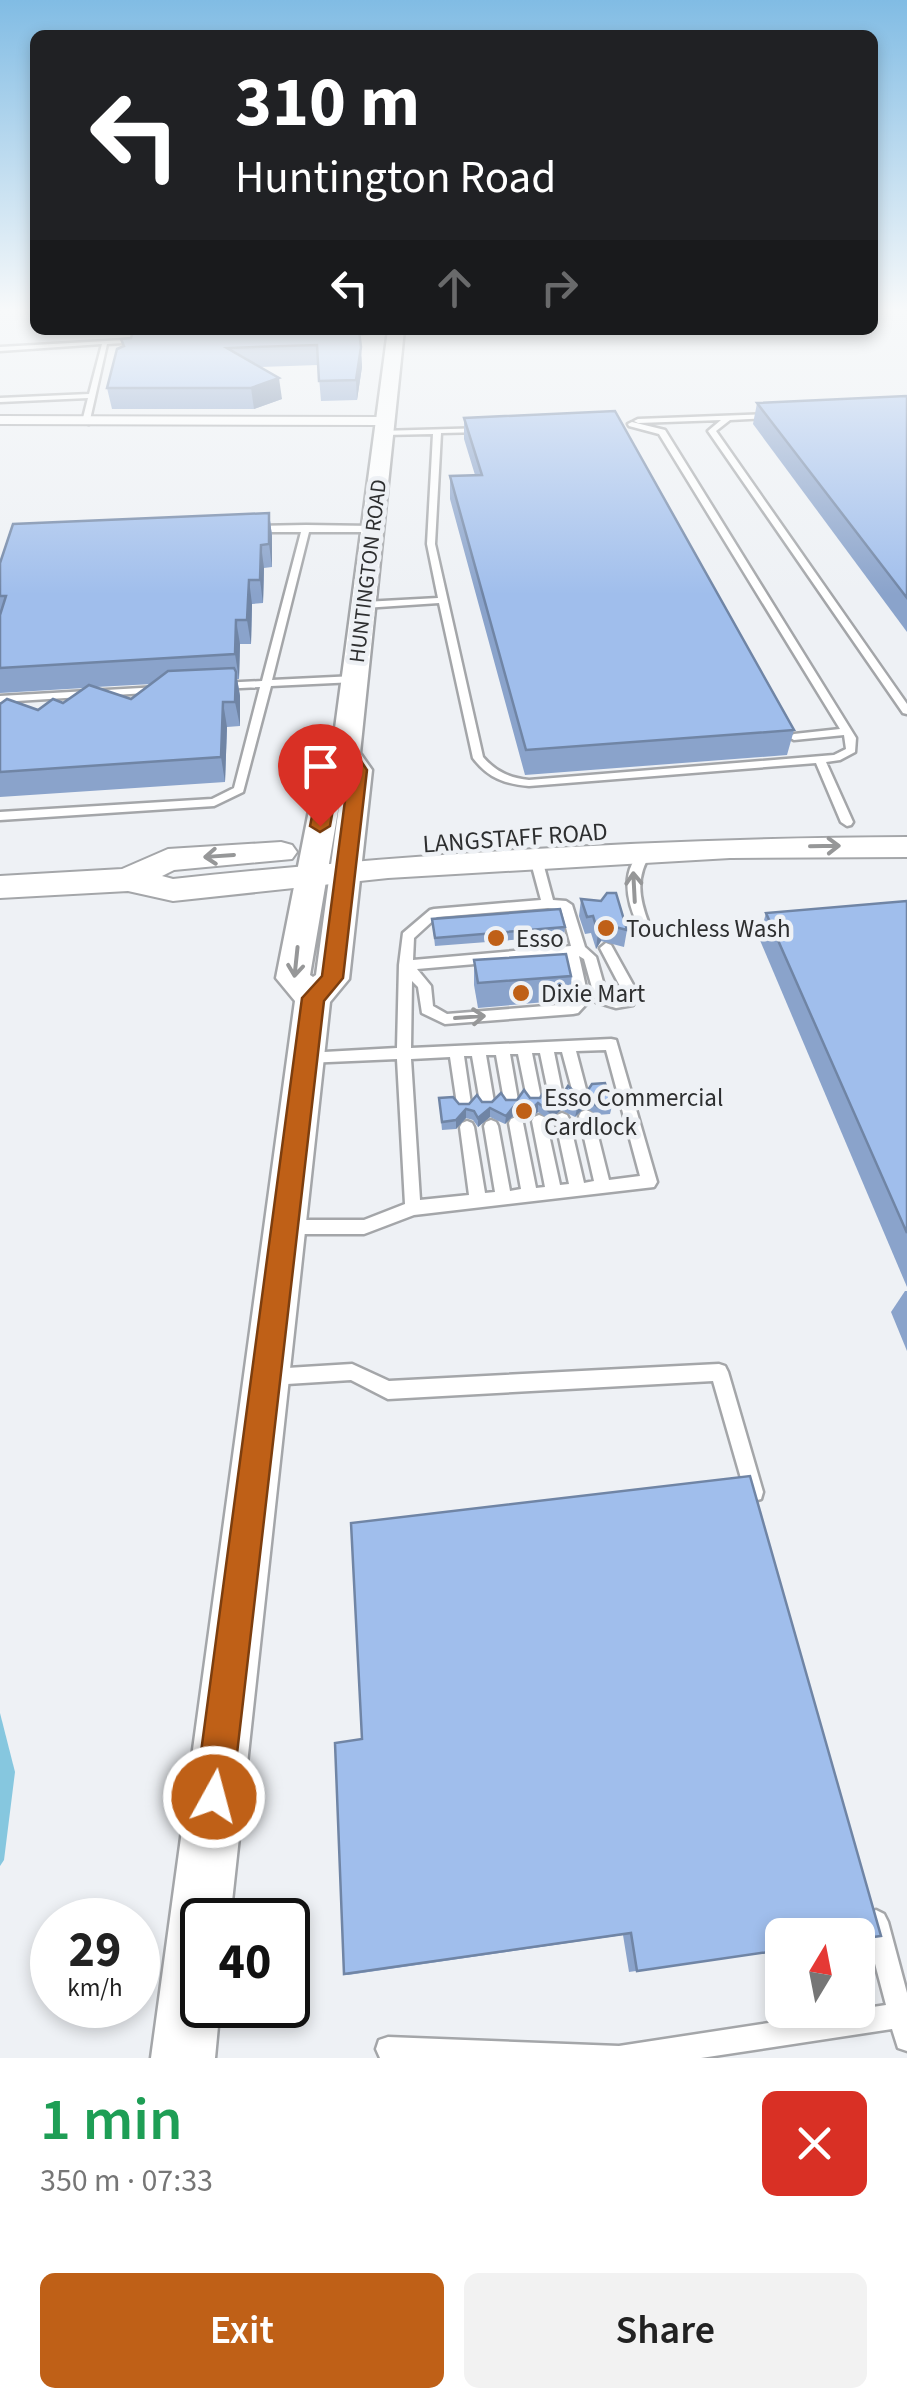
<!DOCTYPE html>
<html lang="en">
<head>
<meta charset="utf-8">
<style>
  body { margin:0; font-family:"Source Sans 3",sans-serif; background:#f2f2f2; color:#222; height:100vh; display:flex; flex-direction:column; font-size:38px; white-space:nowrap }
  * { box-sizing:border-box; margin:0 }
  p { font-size:32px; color:#767676 }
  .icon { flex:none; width:55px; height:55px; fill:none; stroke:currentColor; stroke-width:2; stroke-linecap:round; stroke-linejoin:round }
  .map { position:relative; height:2058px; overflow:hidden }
  .details { display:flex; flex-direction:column; background:#fff; flex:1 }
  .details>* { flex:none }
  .hud { position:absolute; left:30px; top:30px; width:848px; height:305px; border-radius:15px; box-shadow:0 5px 15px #0003; background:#202124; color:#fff; overflow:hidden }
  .needle { width:65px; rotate:10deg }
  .controls { position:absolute; left:765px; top:1918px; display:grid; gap:20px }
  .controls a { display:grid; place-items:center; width:110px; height:110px; border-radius:15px; background:#fff; box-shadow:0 5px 15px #0003; font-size:50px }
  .speed { position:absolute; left:30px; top:1898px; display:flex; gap:20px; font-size:50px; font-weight:700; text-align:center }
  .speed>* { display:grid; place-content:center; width:130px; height:130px; border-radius:50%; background:#fff; box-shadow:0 5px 15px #0003; line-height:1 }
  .speed small { font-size:25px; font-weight:400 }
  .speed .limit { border:5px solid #111; border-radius:15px; background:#fff; color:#111 }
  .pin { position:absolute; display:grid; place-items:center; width:85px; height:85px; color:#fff; margin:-102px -42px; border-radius:50% 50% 50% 0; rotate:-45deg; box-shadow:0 0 10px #0007 }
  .pin .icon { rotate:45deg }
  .me { position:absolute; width:110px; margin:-55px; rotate:7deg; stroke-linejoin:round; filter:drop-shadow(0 0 8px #0008) }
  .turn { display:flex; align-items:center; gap:35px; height:210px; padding:0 40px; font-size:45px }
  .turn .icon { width:130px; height:130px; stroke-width:2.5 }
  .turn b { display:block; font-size:70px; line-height:85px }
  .lanes { display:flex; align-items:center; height:95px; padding:0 40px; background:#0003; justify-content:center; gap:50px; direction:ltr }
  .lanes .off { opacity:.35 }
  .round { display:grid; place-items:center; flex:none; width:105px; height:105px; border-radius:15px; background:#f2f2f2 }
  .overview { display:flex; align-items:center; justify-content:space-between; height:170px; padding:0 40px }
  h1 { font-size:60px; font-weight:600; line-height:75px; color:#1e9e55 }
  .cta { display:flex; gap:20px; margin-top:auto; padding:20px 40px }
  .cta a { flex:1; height:115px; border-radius:15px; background:#bf6017; color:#fff; font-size:40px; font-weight:600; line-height:115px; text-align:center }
  .cta a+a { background:#f2f2f2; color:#222 }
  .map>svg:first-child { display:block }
  .water { fill:#86c7df }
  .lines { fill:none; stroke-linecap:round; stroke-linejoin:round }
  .service-casing { stroke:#a4a6a9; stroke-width:5 }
  .minor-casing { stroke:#a4a6a9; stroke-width:4 }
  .tertiary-casing { stroke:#a4a6a9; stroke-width:5 }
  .secondary-casing { stroke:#a4a6a9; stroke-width:4 }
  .service { fill:#fff; fill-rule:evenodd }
  .minor { fill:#fff; fill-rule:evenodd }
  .tertiary { fill:#fff; fill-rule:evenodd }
  .secondary { fill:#fff; fill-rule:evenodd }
  .wall { fill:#8aa3cb; fill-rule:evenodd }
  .shaded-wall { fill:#7085a5 }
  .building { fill:#a0beec; stroke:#7085a5; stroke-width:2.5 }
  .oneway { stroke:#969798 }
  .route { fill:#bf6017; stroke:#7c3e0f; stroke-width:2.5 }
  .poi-dot { fill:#bf6017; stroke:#eef1f5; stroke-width:4 }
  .labels { text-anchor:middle; stroke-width:9; stroke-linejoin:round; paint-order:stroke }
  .far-street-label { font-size:22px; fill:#2e2f30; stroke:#eef1f5 }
  .street-label { font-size:25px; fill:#2e2f30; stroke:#eef1f5 }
  .poi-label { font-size:25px; fill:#2e2f30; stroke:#eef1f5; text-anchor:start }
</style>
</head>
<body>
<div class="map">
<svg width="907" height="2058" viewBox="0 0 907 2058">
  <rect width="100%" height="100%" fill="#eef1f5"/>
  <!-- water -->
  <path class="water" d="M0,1713l15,59 -11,88 -4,6z"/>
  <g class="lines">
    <defs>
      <g id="service">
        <path d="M362,330h37l-57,5 -3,-2z"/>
        <path d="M142,339l-2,3 -33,2 -18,80 -7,-2 6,-24 -88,4v-4l89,-4 13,-50 -102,7v-4z"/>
        <path d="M774,414l1,2 -4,2 -41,2 -14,11 191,273v10l-4,-1 -195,-282 13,-11 -83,3 -4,-2 4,-2z"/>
        <path d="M632,422l33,8 191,308 -1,14 -15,8 -14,2 27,60 -2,3 -4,1 -6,-4 -25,-59 -287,23c-24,-2 -41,-8 -56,-28l-34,-155 -75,5 -5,-3 5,-3 74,-4 -11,-54 6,-110 -50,1h-3v-4l106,-3 1,2 -4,2 -42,1 -6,111 48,213c13,15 27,21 46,23l305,-25 12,-6 -2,-14 -50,5 -5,-3 5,-3 46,-5 -181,-295 -30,-8 -1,-2z"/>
        <path d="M306,525l67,1 4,3 -4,3h-64l-37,148 83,-4 5,3 -5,3 -84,4 -28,106 -29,14 -214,14v-8l212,-13 22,-11 26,-101 -40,2 -5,-3 5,-3 42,-2 39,-149h-48l-4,-3 4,-3z"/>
        <path d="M159,687l4,1v4l-163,10v-6z"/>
        <path d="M646,848l6,4c-17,24 -13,46 -3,72l-6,4 -4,-1c-13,-26 -20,-60 7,-79z"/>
        <path d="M536,855l6,4 11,41 13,1 6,4 13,42 11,10 11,39 15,1v-7l-22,-42 6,-5 5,2 25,45 -3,15 -17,3 -20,-6 -12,-43 -5,-3 10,45 -11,12 -5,1 -128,10 -23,-11 -4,-26 -6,-6 -1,67 200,-9 5,1 41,142 -3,5 -240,28 -50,19h-76l-6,-2 -2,-5 2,-5 6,-2h76l41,-16 -8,-145 -91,4 -5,-1 -2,-4 2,-4 5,-1 91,-5 2,-83 4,-32 27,-23 4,-1 107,-9 -11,-41zM548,908l13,1 10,37 -158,14 1,-22 23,-21zM566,956l9,44 -5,4 -123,10 -14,-8 -2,-20 -14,-17zM606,1050l34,126 -31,4 -16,-64 -2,-4 -5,-2 -5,2 -2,4 15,65 -10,2 -15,-64 -2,-4 -5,-2 -5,2 -2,4 14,65 -9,1 -14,-64 -2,-4 -5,-2 -5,2 -2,4 13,66 -9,1 -13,-65 -2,-4 -5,-2 -5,2 -2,4 12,66 -11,2 -12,-65 -2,-4 -5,-2 -5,2 -2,4 11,66 -10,1 -11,-66 -2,-4 -5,-2 -5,2 -2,4 9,68 -49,5 -9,-141 39,-2 7,47 2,4h10l2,-4 -7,-48h8l8,46 2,4h10l2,-4 -8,-47h10l8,45 2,4h10l2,-4 -8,-46h8l9,44 2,4h10l2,-4 -9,-45h8l9,43 2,4h10l2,-4 -9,-44h8l11,41 2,4h10l2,-4 -11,-42z"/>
        <path d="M352,1364l37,17 330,-17 6,2 3,6 35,120 -2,7 -7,2 -7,-2 -34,-118 -325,18 -37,-19 -80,5 -6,-2 -3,-6 3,-6 6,-2z"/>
        <path d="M876,1910l8,4 4,8 19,71v58l-9,-3 -6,-19 -191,29h-321l-4,-9 3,-9 9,-3 231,9 267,-41 -22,-83 4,-8z"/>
      </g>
      <path id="minor" d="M0,416l384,1 7,4 -7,4 -384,-1z"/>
      <path id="tertiary" d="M388,330h16l-44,423 12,17 -23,209 -19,23 -100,918h-28v85h18l-5,53h-64l144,-1057 -19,-23 41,-208 15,-19zM340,799l-24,176 -3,2 -3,-2z"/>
      <path id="secondary" d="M907,837v20l-177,1 -342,20 -215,23 -45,-10 -128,7v-22l122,-7 46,-20 113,-7 11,3 5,7 -5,7 -118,11 -12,6 11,3c244,-26 488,-41 734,-42z"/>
    </defs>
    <!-- service casing -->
    <use href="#service" class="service-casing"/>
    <!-- minor casing -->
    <use href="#minor" class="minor-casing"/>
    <!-- tertiary casing -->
    <use href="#tertiary" class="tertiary-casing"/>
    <!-- secondary casing -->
    <use href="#secondary" class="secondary-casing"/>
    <!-- service -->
    <use href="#service" class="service"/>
    <!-- minor -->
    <use href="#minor" class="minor"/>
    <!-- tertiary -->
    <use href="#tertiary" class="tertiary"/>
    <!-- secondary -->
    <use href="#secondary" class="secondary"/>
  </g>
  <!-- wall -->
  <g class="wall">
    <path d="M359,330l3,37 -5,33 -36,1 -3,-36 -58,2 22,32 -28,10h-142l-5,-21 16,-41 -2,-8 84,-8z"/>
    <path d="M907,397v235l-154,-208 4,-21z"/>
    <path d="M464,418l330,312 -7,25 -262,20 -75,-276v-23l25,-1 -11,-36z"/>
    <path d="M269,513l3,23v31l-8,1 -1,35 -11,1 -1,40h-11l-1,35h-2l3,17v30l-13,1 -2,55 -225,15v-93l38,6 25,-7 21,-15 -84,5v-130zM152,684l-21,15 -35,-12z"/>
    <path d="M581,899l46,31 -3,17 -23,-6 -5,8 -5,-16 -6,1 -6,-18z"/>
    <path d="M907,901v386l-148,-349 7,-25z"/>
    <path d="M432,919l133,8 -1,9 -129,10z"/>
    <path d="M474,960l98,15 -3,25 -91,8 -4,-23z"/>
    <path d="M576,1093l36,13 -2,8 -13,1 -12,-8 -10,10 -14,-7 -11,10 -12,-8 -11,10 -12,-8 -10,10 -15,-7 -12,10 -5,-7 -7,-2 -10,11 -14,1 -3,-32 20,6h10l93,-8z"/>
    <path d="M905,1291h2v60l-16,-39z"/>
    <path d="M335,1743l447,207 -153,22 -6,-37 -275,40 -4,-1z"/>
  </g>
  <!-- shaded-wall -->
  <g class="shaded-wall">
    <path d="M361,347l1,20 -5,33 -1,-20z"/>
    <path d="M279,378l3,21 -28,10 -3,-21z"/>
    <path d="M269,513l3,23v31l-3,-23z"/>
    <path d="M261,545l3,23 -1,35 -3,-23z"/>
    <path d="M249,580l3,24 -1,40 -4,-24z"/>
    <path d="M236,620l4,24 -1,35 -4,-25z"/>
    <path d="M236,672l4,24v30l-5,-24z"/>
    <path d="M223,702l4,25 -2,55 -4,-25z"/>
    <path d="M603,924l-2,17 -5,8 2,-17z"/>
    <path d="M586,1098l-1,9 -10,10 2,-8z"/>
    <path d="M562,1101l-1,9 -11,10v-8z"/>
    <path d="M538,1103v9l-11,10v-8z"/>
    <path d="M515,1105v9l-10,10 1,-8z"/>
    <path d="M490,1108v9l-12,10v-9z"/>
    <path d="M466,1109v9l-10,11v-9z"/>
  </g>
  <!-- building -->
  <g class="building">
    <path d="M133,330h226l2,17 -5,33 -37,1 -2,-36 -90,3 52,30 -28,10h-144l10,-39 7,-3 -3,-7 10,-1z"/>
    <path d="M906,396l1,1v201l-150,-195z"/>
    <path d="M615,411l179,319 -268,20 -76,-274 32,-1 -18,-57z"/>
    <path d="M269,513v31l-8,1 -1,35h-11l-2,40h-11l-1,34 -235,14v-53l6,-19h-6v-33l13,-39z"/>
    <path d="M234,668l2,4 -1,30h-12l-2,55 -221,15v-68l7,-5 31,11 15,-11 10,4 26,-18 42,14 37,-28z"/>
    <path d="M607,893h9l11,37 -24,-6 -5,8 -5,-16 -6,1 -6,-18 20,2z"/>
    <path d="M907,901v332l-141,-320z"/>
    <path d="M560,909l5,18 -130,11 -3,-19z"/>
    <path d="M566,954l5,22 -93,7 -4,-23z"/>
    <path d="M605,1083l7,23 -14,1 -12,-9 -9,11 -15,-8 -12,11 -12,-9 -11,11 -12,-9 -9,11 -16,-8 -12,10 -4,-7 -8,-2 -10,11 -14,2 -3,-24 14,-1 6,7h10l8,-9 5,7h10l9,-9 5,7h11l7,-10 6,8h10l6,-10 6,8h10l6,-10 8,7h10l6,-9z"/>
    <path d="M750,1476l131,460 -23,3v-4h-76v15l-145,21 -6,-38 -287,41 -9,-231 27,-4 -11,-216z"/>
  </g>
  <!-- one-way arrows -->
  <defs><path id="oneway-shaft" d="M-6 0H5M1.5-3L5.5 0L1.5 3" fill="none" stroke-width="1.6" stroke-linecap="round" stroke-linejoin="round" transform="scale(2.5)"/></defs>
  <g class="oneway">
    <use href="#oneway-shaft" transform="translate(825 846) rotate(-1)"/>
    <use href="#oneway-shaft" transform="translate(219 856) rotate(176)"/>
    <use href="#oneway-shaft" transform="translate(634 887) rotate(-93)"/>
    <use href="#oneway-shaft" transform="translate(296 962) rotate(96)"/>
    <use href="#oneway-shaft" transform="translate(470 1017) rotate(-4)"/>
  </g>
  <!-- sky -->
  <linearGradient id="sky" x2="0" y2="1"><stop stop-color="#81bce4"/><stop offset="0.52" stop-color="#f7f9fa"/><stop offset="1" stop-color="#f7f9fa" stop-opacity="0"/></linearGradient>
  <rect width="907" height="595" fill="url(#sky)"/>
  <!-- route -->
  <path class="route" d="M346,748l7,1 14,21 -24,208 -19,23 -92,796 -6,13 -12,5 -13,-5 -6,-13 107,-799 20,-22 27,-206 -3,-5 -6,6 -10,55 -10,6 -10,-6c6,-27 7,-67 36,-78z"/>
  <!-- markers -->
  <g class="poi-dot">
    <circle cx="606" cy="928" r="10"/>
    <circle cx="496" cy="938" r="10"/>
    <circle cx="521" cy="993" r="10"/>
    <circle cx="524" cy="1111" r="10"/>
  </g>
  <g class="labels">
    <!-- far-street labels -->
    <g class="far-street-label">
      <text transform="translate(367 571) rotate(-83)" y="8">HUNTINGTON ROAD</text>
    </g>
    <!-- street labels -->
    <g class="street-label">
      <text transform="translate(515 837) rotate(-4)" y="9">LANGSTAFF ROAD</text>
    </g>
    <!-- poi labels -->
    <g class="poi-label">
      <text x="626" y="937">Touchless Wash</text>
      <text x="516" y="947">Esso</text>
      <text x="541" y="1002">Dixie Mart</text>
      <text x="544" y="1106">Esso Commercial<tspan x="544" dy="29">Cardlock</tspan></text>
    </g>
  </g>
</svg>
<div class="controls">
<a><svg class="needle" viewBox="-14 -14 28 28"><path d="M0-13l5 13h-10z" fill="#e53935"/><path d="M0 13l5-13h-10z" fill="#767676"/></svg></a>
</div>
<div class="speed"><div>29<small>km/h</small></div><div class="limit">40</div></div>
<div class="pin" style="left:320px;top:826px;background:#d93025"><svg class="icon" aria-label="arrive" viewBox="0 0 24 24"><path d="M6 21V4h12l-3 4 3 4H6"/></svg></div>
<svg class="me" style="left:214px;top:1797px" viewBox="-20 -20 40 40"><circle r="17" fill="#bf6017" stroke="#fff" stroke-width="3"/><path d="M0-11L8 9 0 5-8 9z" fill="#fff"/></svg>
<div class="hud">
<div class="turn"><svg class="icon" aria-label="left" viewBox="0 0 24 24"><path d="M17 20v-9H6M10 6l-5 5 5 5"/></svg><div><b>310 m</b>Huntington Road</div></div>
<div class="lanes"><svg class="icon" aria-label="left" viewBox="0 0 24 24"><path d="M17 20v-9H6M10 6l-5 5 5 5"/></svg><svg class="icon off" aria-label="ahead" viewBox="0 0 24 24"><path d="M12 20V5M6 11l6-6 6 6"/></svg><svg class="icon off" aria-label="right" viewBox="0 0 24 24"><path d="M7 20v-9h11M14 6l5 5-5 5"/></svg></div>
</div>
</div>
<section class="details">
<div class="overview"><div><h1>1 min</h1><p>350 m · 07:33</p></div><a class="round" style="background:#d93025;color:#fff"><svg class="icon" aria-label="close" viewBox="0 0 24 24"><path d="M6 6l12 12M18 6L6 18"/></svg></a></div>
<div class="cta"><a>Exit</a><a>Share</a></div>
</section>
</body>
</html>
